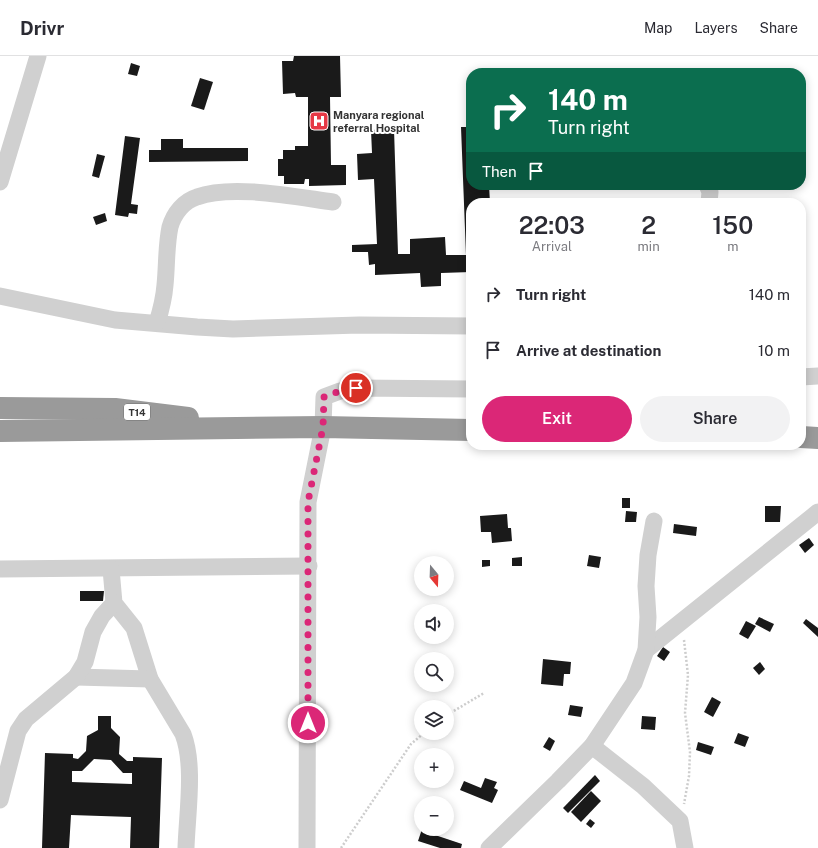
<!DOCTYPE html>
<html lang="en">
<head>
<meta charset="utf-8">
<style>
  body { margin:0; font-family:"Public Sans",sans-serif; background:#f2f2f3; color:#2b2b33; height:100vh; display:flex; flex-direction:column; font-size:15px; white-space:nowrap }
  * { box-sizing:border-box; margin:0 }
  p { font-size:13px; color:#7c7c81 }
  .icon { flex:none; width:22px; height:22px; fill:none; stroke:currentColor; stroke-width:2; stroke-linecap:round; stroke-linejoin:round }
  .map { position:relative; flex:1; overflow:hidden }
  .details { position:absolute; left:466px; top:142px; width:340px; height:252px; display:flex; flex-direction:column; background:#fff; border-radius:16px; box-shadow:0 2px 10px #0003 }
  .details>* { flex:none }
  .top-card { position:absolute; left:466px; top:12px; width:340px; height:122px; border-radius:16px; box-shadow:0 2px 10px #0003; background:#0b6e4f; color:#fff; overflow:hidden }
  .needle { width:26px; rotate:161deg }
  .fabs { position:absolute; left:414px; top:500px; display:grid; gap:8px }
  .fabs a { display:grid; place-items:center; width:40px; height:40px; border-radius:50%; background:#fff; box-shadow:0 2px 10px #0003; font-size:20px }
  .pin { position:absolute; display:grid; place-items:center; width:34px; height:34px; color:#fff; margin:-17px; border:2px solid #fff; border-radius:50%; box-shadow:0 1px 4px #0007 }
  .me { position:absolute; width:44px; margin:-22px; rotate:0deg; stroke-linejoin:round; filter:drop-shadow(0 0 3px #0008) }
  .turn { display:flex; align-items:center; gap:14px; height:84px; padding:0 16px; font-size:18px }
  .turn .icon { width:52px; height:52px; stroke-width:2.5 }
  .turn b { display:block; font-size:28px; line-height:34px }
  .then { display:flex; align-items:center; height:38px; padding:0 16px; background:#0003; gap:8px; font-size:15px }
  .eta { display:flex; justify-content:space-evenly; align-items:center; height:68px; text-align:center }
  .eta b { font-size:24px; font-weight:600; line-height:28px }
  .cta { display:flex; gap:8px; margin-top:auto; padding:8px 16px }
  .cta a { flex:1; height:46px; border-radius:24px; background:#db2777; color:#fff; font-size:16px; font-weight:600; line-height:46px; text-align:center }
  .cta a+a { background:#f2f2f3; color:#2b2b33 }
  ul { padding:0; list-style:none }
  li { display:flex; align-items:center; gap:12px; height:56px; padding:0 16px }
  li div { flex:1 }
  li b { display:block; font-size:15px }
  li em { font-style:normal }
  header { display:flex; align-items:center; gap:24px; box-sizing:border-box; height:56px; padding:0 20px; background:#fff; border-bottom:1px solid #e1e1e2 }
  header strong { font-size:19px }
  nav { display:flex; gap:22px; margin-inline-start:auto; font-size:14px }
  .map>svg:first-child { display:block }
  .building { fill:#1a1a1a; fill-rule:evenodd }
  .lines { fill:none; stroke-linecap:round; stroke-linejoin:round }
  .path { stroke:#cdcdcd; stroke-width:2.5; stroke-dasharray:2 2; stroke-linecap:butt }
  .minor { stroke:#d0d0d0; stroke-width:17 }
  .highway { stroke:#9a9a9a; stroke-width:22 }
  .route { stroke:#db2777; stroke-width:7; stroke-dasharray:0 12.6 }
  .labels { text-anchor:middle; stroke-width:4; stroke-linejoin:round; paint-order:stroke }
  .shield { fill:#fff; stroke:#707070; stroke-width:1 }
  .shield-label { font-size:10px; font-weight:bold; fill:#333 }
  .poi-label { font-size:11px; font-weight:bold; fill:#333; stroke:#fff; text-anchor:start }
</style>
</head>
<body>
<header>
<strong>Drivr</strong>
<nav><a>Map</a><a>Layers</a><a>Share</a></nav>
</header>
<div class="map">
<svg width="818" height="792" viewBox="0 0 818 792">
  <rect width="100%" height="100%" fill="#fff"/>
  <!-- building -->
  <g class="building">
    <path d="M294,0h46l1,41h-11l1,68h15v20l-37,1v-7h-4l-1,5h-20v-8h-6v-17h5v-9h12v-4h13v-49h-12l-1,-4 -12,1 -1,-33h11z"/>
    <path d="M131,7l9,3 -3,10 -9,-2z"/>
    <path d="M200,22l13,4 -9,28 -13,-4z"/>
    <path d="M461,71h10v58h18l1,18h-19v69l-30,1v13l-20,1 -1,-14 -45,2v-11l-6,1 -1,-13h-16v-7l25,-1 -3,-65 -16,1 -1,-26 15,-1 -1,-23 23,-1 4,125h12v-15l35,-2 1,18h20z"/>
    <path d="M125,80l15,2 -9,66 7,1 -1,9 -8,-1 -1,4 -13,-2z"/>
    <path d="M161,83h22v9h65v13l-99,1v-12h12z"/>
    <path d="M97,98l8,2 -6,22 -7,-2z"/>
    <path d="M105,157l2,8 -11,4 -3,-8z"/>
    <rect x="622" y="442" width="8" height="10"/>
    <path d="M765,450h16l-1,16h-15z"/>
    <path d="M626,455l11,1 -1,10h-11z"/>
    <path d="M507,458l1,14h3l1,13 -20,2 -1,-11h-10l-1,-16z"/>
    <path d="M674,468l23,3 -1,9 -23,-3z"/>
    <path d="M809,482l5,7 -9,8 -6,-8z"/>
    <path d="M589,499l12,2 -2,11 -12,-2z"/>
    <path d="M522,501v9h-10v-8z"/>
    <path d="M482,504h8v6l-8,1z"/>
    <path d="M80,535h24l-1,10h-23z"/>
    <path d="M759,561l15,7 -4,8 -15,-8z"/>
    <path d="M806,563l12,9v9l-15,-14z"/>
    <path d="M746,565l10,5 -8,13 -9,-5z"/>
    <path d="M663,591l7,5 -6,9 -7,-5z"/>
    <path d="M543,603l28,3 -1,12h-6l-1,12 -22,-2z"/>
    <path d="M760,606l5,7 -6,6 -6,-7z"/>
    <path d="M712,641l9,5 -8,15 -9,-5z"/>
    <path d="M570,649l13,2 -2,10 -13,-2z"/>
    <path d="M98,660h13v12l9,9 -1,17 8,7h6v-4l29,1 -3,90h-29l1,-31 -60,-2 -2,33h-27l3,-95 28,1v4l5,1 8,-8 1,-15 11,-6zM94,703l17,1 12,13h9v11l-60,-2v-11h10z"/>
    <path d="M642,660l14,1 -1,13 -14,-1z"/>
    <path d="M738,677l11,4 -4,10 -11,-4z"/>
    <path d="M549,681l6,4 -5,10 -7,-4z"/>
    <path d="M698,686l16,5 -3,8 -15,-5z"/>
    <path d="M595,719l5,6 -32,32 -5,-5z"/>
    <path d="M485,722l12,4 -3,6 4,2 -6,13 -32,-13 4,-9 17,7z"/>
    <path d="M591,735l10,10 -20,21 -10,-10z"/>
    <path d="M590,763l5,4 -4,5 -5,-4z"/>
    <path d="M422,773h12l-2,5 30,10 -1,4h-21l-22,-7z"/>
  </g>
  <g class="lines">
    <!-- path -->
    <g class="path">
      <path d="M684,584l4,35 -3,38 5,39 -1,24 -5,28"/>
      <path d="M447,659l37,-22"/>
      <path d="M341,792l70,-104 13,-11"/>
    </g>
    <!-- minor -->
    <g class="minor">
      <path d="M0,126l38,-126"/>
      <path d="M707,129l3,7 -1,11"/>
      <path d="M0,240l115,24 82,7 36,2 126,-4 112,1"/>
      <path d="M157,267c4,-13 7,-25 8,-38 2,-19 1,-39 5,-58 4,-14 14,-26 27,-30 35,-13 99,0 136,5"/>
      <path d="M801,321l17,-1"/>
      <path d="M0,513l309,-3"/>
      <path d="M111,513l3,34 20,25 16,51 33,55c12,31 4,80 3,114"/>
      <path d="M646,594l172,-138"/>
      <path d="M76,621l74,2"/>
      <path d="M592,690l51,40 37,35 5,27"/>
      <path d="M0,744l18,-69 8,-12 50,-42 9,-15 8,-30 9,-16 12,-13"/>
      <path d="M307,792l1,-346 15,-75 1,-30 16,-6 16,-3 115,1"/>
      <path d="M489,792l69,-67 34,-35 42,-63 12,-33 2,-33 -2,-31 2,-31 6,-34"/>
    </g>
    <!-- highway -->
    <g class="highway">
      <path d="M0,352l115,1 73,9"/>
      <path d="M0,375l323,-4 148,3"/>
      <path d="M801,381l17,1"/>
    </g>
  </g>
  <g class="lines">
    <!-- route -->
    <path class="route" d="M308,667v-221l15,-75 1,-30 16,-6 16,-3"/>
  </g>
  <!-- icons -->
  <defs>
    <symbol id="hospital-square" viewBox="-11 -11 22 22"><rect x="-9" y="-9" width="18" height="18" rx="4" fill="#e63946" stroke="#fff"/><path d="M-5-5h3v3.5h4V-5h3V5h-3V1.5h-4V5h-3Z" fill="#fff"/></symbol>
  </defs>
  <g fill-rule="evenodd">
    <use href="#hospital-square" x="308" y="54" width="22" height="22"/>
  </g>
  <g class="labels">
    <!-- shield labels -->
    <rect class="shield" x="124" y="348" width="26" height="16" rx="3"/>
    <g class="shield-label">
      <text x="137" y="360">T14</text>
    </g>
    <!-- poi labels -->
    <g class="poi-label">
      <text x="333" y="63">Manyara regional<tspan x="333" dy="13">referral Hospital</tspan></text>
    </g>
  </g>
</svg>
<div class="fabs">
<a><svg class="needle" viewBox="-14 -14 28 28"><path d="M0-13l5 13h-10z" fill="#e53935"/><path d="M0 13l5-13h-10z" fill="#7c7c81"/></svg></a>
<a><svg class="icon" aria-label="sound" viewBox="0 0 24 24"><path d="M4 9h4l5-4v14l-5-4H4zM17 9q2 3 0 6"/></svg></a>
<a><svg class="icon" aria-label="search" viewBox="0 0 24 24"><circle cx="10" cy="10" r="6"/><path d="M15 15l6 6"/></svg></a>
<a><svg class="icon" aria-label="layers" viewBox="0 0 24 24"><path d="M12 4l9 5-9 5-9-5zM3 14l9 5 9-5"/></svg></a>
<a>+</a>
<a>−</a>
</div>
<div class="pin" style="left:356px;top:332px;background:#d93025"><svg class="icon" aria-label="arrive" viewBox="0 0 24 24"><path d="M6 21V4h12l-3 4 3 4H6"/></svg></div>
<svg class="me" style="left:308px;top:667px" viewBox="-20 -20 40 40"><circle r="17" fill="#db2777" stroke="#fff" stroke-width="3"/><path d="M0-11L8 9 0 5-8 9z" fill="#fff"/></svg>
<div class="top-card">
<div class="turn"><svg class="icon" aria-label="right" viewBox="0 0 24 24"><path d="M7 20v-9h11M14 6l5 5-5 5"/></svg><div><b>140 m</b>Turn right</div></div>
<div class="then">Then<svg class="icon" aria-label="arrive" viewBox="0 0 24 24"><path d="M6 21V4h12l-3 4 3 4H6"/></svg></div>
</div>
<section class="details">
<div class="eta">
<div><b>22:03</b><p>Arrival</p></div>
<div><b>2</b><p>min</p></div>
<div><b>150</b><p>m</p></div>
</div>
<ul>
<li><svg class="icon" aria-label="right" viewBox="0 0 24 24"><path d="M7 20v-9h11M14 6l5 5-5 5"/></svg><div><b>Turn right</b></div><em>140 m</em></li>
<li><svg class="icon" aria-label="arrive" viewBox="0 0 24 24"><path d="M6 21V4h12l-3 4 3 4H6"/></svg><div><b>Arrive at destination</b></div><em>10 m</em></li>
</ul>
<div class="cta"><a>Exit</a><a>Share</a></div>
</section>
</div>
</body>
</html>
